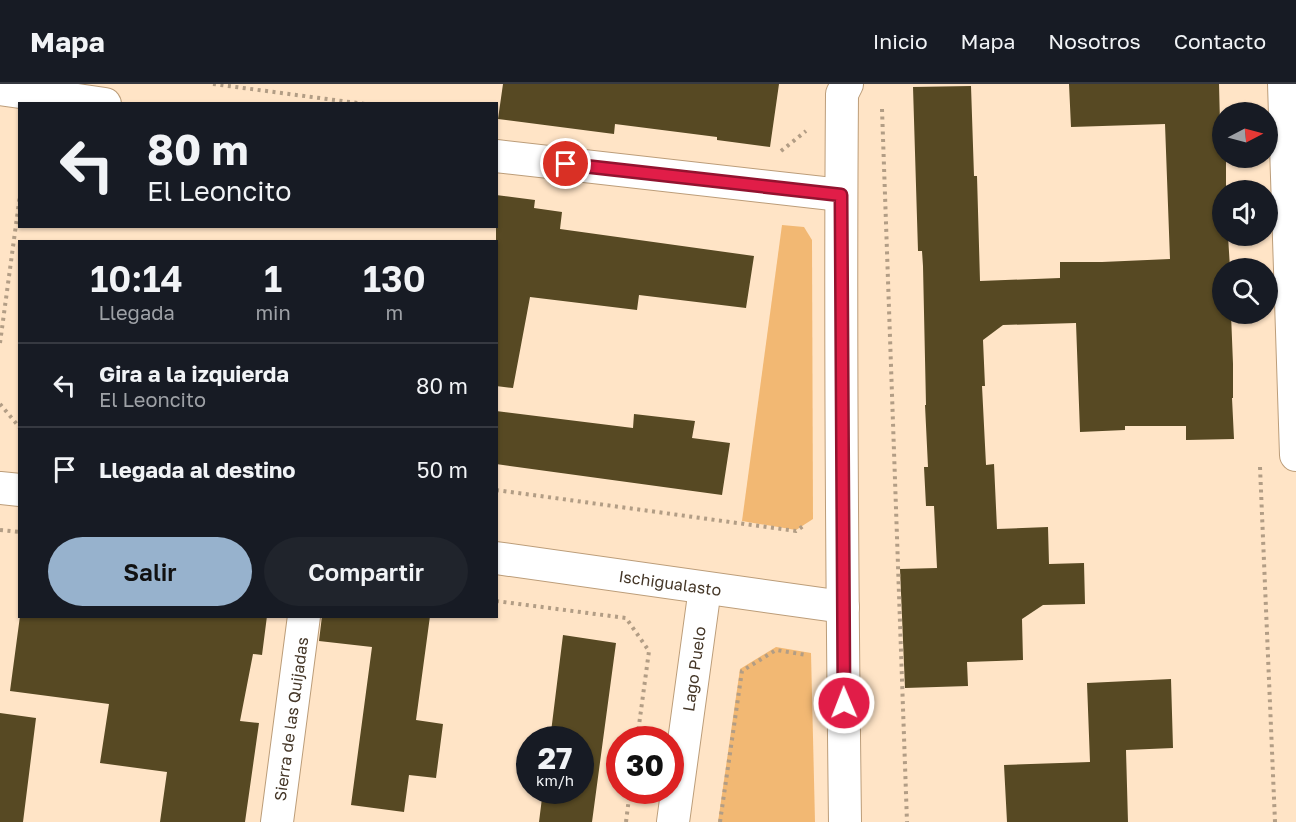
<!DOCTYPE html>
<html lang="es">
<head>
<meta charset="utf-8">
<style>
  body { margin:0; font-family:"Golos Text",sans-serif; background:#20242c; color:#f1f3f6; height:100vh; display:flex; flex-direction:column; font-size:22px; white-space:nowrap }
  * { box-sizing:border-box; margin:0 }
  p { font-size:20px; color:#9ea1a6 }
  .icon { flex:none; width:33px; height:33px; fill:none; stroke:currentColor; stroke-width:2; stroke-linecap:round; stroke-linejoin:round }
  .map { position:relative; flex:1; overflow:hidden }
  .sheet { position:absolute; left:18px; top:156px; width:480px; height:378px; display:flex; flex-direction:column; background:#171b24; border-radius:0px; box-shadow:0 2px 4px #0004 }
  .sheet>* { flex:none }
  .hud { position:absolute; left:18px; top:18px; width:480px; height:126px; border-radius:0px; box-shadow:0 2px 4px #0004; background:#171b24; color:#f1f3f6; overflow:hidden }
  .needle { width:39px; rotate:84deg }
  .tools { position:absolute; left:1212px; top:18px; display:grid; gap:12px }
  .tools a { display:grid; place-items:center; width:66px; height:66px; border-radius:50%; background:#171b24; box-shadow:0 2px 4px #0004; font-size:30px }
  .speed { position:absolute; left:516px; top:642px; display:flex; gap:12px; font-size:30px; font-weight:700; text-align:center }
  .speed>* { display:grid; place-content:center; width:78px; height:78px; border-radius:50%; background:#171b24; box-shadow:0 2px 4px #0004; line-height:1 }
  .speed small { font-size:15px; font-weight:400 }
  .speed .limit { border:9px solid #d22; background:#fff; color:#111 }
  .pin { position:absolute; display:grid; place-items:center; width:51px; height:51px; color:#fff; margin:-26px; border:3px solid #fff; border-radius:50%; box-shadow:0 2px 6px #0007 }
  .me { position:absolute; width:66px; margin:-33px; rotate:359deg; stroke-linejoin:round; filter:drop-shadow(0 0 4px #0008) }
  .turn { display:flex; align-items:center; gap:21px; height:126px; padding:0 30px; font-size:27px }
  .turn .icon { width:78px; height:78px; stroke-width:2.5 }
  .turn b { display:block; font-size:42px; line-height:51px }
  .eta { display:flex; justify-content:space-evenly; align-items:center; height:102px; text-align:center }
  .eta b { font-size:36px; font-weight:600; line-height:42px }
  .button { display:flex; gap:12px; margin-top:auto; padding:12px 30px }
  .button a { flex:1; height:69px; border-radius:36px; background:#97b2cd; color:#111; font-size:24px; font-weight:600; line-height:69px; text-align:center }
  .button a+a { background:#20242c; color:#f1f3f6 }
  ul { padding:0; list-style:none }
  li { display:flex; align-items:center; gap:18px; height:84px; padding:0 30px; border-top:2px solid #363941 }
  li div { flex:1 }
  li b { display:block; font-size:22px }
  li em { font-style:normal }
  header { display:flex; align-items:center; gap:36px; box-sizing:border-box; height:84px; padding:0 30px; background:#171b24; border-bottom:2px solid #363941 }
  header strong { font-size:28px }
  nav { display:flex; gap:33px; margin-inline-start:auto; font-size:21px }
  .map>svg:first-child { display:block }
  .green { fill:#f2b873 }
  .building { fill:#574923 }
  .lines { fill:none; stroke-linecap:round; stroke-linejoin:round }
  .street-casing { stroke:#bc9d79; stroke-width:34 }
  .path { stroke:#b29d85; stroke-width:4; stroke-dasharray:3 4.5; stroke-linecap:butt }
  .street { stroke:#fff; stroke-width:32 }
  .route-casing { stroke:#92132f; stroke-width:15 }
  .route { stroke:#e11d48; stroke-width:10 }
  .labels { text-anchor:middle; stroke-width:6; stroke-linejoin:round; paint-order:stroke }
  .street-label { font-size:16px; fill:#453728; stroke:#fff }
</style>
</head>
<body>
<header>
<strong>Mapa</strong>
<nav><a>Inicio</a><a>Mapa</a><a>Nosotros</a><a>Contacto</a></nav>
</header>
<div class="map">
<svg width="1296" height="738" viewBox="0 0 1296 738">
  <rect width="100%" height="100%" fill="#ffe4c6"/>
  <!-- green -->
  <g class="green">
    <path d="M782,141l22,2 8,13 1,279 -17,11 -54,-9z"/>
    <path d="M776,563l35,6 4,169h-97l22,-153z"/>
  </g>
  <!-- building -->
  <g class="building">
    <path d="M503,0h276l-9,63 -53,-7v-3l-102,-13 -1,10 -116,-15z"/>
    <path d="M1069,0h150l1,39h2v35h4v32h-4v46h6l2,32h-8v46h9l2,50v34h-1l2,41 -48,1v-14h-61v4l-45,2 -4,-109 -73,2 -20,15 2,46h-3l4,79 8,-1 3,65 51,-2 1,37 35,-1 1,41 -42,1 -21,14 1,41 -56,2 1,24 -63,2 -5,-119 37,-1 -3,-62h-8l-2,-39h4l-3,-62h1l-3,-139 -1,-15h-4l-5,-164 58,-1 3,90h3l3,105 80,-3v-16h42l68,-3 -5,-135 -94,3z"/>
    <path d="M496,111l39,5 -1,8 28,4 -2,17 194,27 -8,52 -107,-13 -2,15 -107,-13 -17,91 -17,-2z"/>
    <path d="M496,327l137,17 1,-14 61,7 -3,17 38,5 -8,52 -226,-31z"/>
    <path d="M20,532h247l-5,39 -9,-1 -13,67 19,2 -14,99h-85l7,-50 -67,-9 9,-59 -99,-13z"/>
    <path d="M322,532h108l-14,104 27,4 -7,54 -27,-3 -5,37 -53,-7 21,-158 -53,-6z"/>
    <path d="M563,551l53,8 -24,179h-53l4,-32h37v-50h-30z"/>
    <path d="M1171,595l2,69 -47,2 2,72h-121l-3,-57 86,-3 -3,-79z"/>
    <path d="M0,629l36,5 -13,104h-23z"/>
  </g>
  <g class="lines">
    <defs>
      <g id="street">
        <path d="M1284,0l12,371"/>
        <path d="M0,5l105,15"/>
        <path d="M496,72l345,39"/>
        <path d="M0,404l20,2"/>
        <path d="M496,474l347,49"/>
        <path d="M277,738l27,-206"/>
        <path d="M673,738l32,-234"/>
        <path d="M845,738c-3,-243 -5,-485 -3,-728l5,-10"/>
      </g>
    </defs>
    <!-- street casing -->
    <use href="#street" class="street-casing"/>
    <!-- path -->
    <g class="path">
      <path d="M213,0l152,20"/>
      <path d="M882,25l25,713"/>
      <path d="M781,67l25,-20"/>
      <path d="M0,259l20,-148"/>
      <path d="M0,320l20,24"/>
      <path d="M1260,383l15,355"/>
      <path d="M496,406l300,41 10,-7"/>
      <path d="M0,446l20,2"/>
      <path d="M496,517l130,17 23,33 -12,89"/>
      <path d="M626,738l4,-32"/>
      <path d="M720,738l22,-151 34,-21 30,5"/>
    </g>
    <!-- street -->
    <use href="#street" class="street"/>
  </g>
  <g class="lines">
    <defs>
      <path id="route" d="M566,80l275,31 3,508"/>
    </defs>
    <!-- route casing -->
    <use href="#route" class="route-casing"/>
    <!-- route -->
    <use href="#route" class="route"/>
  </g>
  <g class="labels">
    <!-- street labels -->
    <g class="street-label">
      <text transform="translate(670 499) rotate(8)" y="6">Ischigualasto</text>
      <text transform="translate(694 585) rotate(-82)" y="6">Lago Puelo</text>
      <text transform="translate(291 635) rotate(-82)" y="6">Sierra de las Quijadas</text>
    </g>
  </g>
</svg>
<div class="tools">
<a><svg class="needle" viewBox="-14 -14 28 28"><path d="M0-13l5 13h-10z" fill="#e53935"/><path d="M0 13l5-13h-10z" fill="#9ea1a6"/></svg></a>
<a><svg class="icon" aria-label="sound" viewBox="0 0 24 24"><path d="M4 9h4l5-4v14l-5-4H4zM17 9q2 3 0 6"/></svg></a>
<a><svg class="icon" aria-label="search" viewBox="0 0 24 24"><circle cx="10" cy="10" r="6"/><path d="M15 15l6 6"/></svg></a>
</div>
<div class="speed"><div>27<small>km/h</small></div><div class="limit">30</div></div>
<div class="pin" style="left:566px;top:80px;background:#d93025"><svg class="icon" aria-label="arrive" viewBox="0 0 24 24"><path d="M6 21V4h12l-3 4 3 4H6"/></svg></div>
<svg class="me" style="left:844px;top:619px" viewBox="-20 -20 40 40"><circle r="17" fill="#e11d48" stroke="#fff" stroke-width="3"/><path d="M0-11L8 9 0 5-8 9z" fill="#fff"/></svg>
<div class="hud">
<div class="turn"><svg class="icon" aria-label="left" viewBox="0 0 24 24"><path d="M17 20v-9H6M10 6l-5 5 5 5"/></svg><div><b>80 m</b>El Leoncito</div></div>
</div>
<section class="sheet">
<div class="eta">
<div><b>10:14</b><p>Llegada</p></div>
<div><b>1</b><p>min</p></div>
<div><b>130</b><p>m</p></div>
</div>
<ul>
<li><svg class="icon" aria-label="left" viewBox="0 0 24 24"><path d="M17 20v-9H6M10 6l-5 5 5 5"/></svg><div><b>Gira a la izquierda</b><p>El Leoncito</p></div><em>80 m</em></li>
<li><svg class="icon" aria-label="arrive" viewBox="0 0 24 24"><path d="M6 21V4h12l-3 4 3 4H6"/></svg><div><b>Llegada al destino</b></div><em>50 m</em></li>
</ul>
<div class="button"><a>Salir</a><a>Compartir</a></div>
</section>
</div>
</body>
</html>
